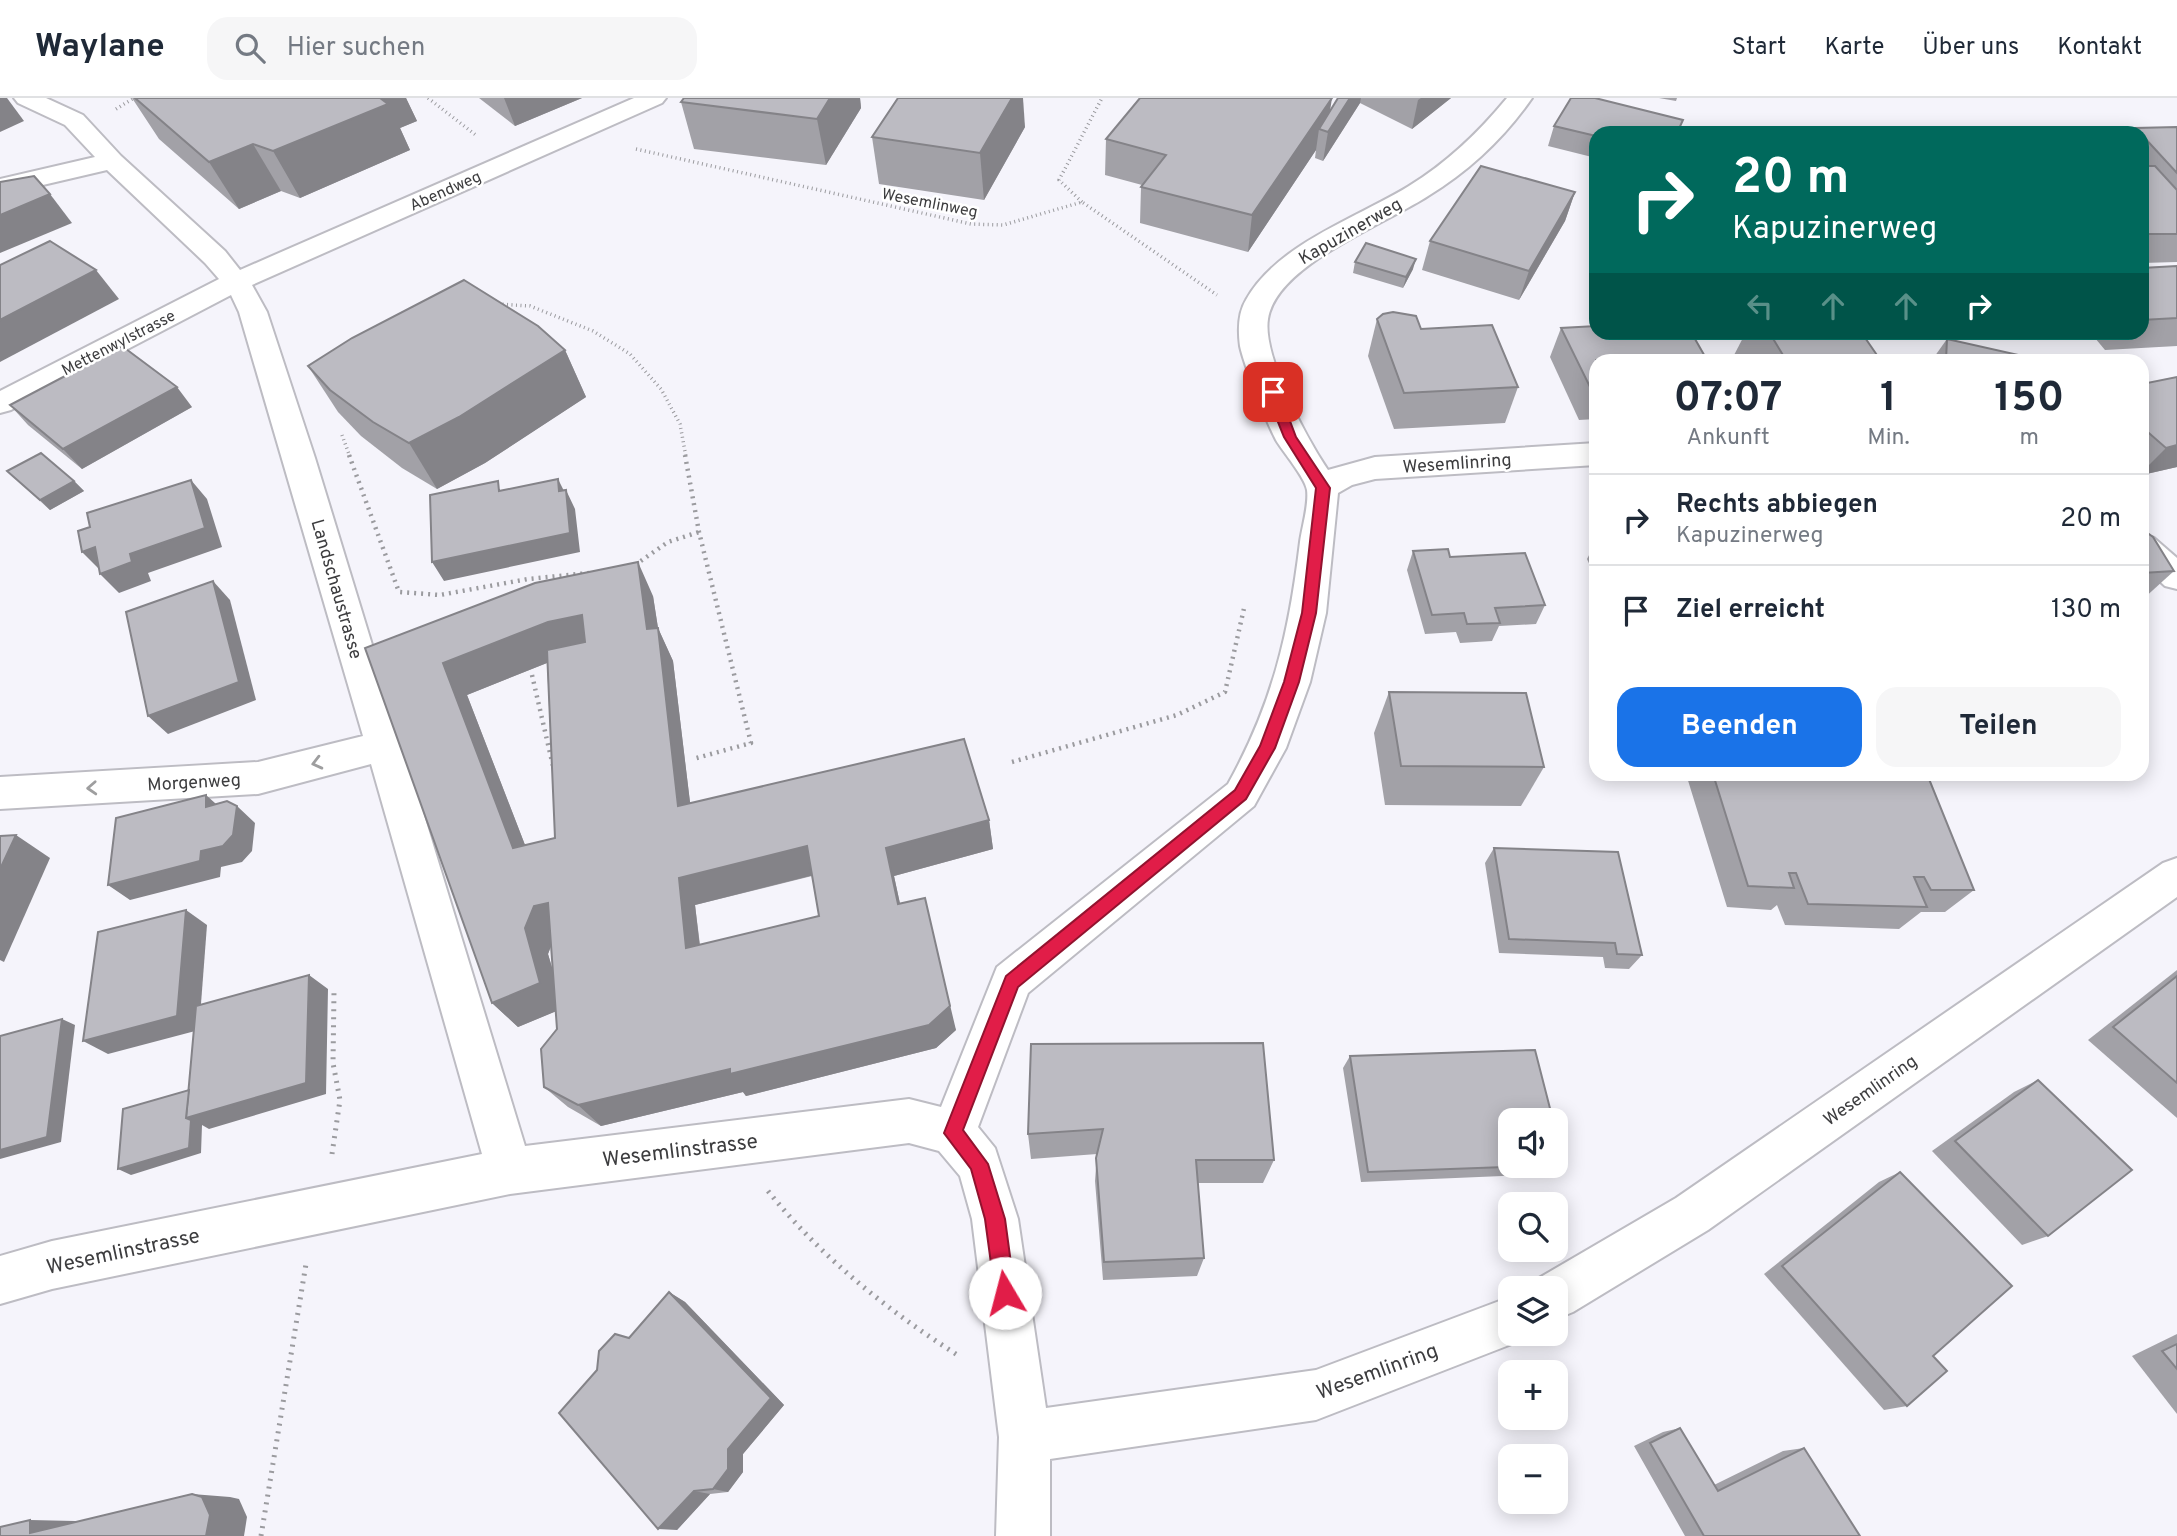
<!DOCTYPE html>
<html lang="de">
<head>
<meta charset="utf-8">
<style>
  body { margin:0; font-family:Overpass,sans-serif; background:#f6f6f7; color:#1f2937; height:100vh; display:flex; flex-direction:column; font-size:26px; white-space:nowrap }
  * { box-sizing:border-box; margin:0 }
  p { font-size:23px; color:#747a83 }
  .icon { flex:none; width:38px; height:38px; fill:none; stroke:currentColor; stroke-width:2; stroke-linecap:round; stroke-linejoin:round }
  .map { position:relative; flex:1; overflow:hidden }
  .details { position:absolute; left:1589px; top:256px; width:560px; height:427px; display:flex; flex-direction:column; background:#fff; border-radius:21px; box-shadow:0 4px 18px #0003 }
  .details>* { flex:none }
  .top-card { position:absolute; left:1589px; top:28px; width:560px; height:214px; border-radius:21px; box-shadow:0 4px 18px #0003; background:#00695c; color:#fff; overflow:hidden }
  .controls { position:absolute; left:1498px; top:1010px; display:grid; gap:14px }
  .controls a { display:grid; place-items:center; width:70px; height:70px; border-radius:14px; background:#fff; box-shadow:0 4px 18px #0003; font-size:35px }
  .pin { position:absolute; display:grid; place-items:center; width:60px; height:60px; color:#fff; margin:-30px; border-radius:14px; box-shadow:0 4px 10px #0006 }
  .me { position:absolute; width:77px; margin:-38px; rotate:352deg; stroke-linejoin:round; filter:drop-shadow(0 0 5px #0008) }
  .turn { display:flex; align-items:center; gap:24px; height:147px; padding:0 28px; font-size:32px }
  .turn .icon { width:91px; height:91px; stroke-width:2.5 }
  .turn b { display:block; font-size:49px; line-height:60px }
  .lanes { display:flex; align-items:center; height:66px; padding:0 28px; background:#0003; justify-content:center; gap:35px; direction:ltr }
  .lanes .off { opacity:.35 }
  .eta { display:flex; justify-content:space-evenly; align-items:center; height:119px; text-align:center }
  .eta b { font-size:42px; font-weight:700; line-height:49px }
  .button { display:flex; gap:14px; margin-top:auto; padding:14px 28px }
  .button a { flex:1; height:80px; border-radius:21px; background:#1a73e8; color:#fff; font-size:28px; font-weight:700; line-height:80px; text-align:center }
  .button a+a { background:#f6f6f7; color:#1f2937 }
  ul { padding:0; list-style:none }
  li { display:flex; align-items:center; gap:21px; height:91px; padding:0 28px; border-top:2px solid #e0e1e3 }
  li div { flex:1 }
  li b { display:block; font-size:26px }
  li em { font-style:normal }
  header { display:flex; align-items:center; gap:42px; box-sizing:border-box; height:98px; padding:0 35px; background:#fff; border-bottom:2px solid #e0e1e3 }
  header strong { font-size:33px }
  nav { display:flex; gap:38px; margin-inline-start:auto; font-size:24px }
  .search { width:490px; height:63px; background:#f6f6f7; display:flex; align-items:center; gap:18px; box-sizing:border-box; padding:0 24px; border-radius:21px; color:#747a83; font-size:26px }
  .map>svg:first-child { display:block }
  .lines { fill:none; stroke-linecap:round; stroke-linejoin:round }
  .street-casing { stroke:#bdbcc3; stroke-width:4 }
  .path-far2 { stroke:#9b9b9f; stroke-width:3.5; stroke-dasharray:1 3.5; stroke-linecap:butt }
  .path-far1 { stroke:#9b9b9f; stroke-width:4.5; stroke-dasharray:2 5; stroke-linecap:butt }
  .path { stroke:#9b9b9f; stroke-width:5; stroke-dasharray:2 6; stroke-linecap:butt }
  .street { fill:#fff; fill-rule:evenodd }
  .wall { fill:#a2a1a7; fill-rule:evenodd }
  .shaded-wall { fill:#848388 }
  .building { fill:#bcbbc2; stroke:#848388; stroke-width:2; fill-rule:evenodd }
  .oneway { stroke:#9e9e9f }
  .route { fill:#e11d48; stroke:#92132f; stroke-width:2 }
  .labels { text-anchor:middle; stroke-width:5; stroke-linejoin:round; paint-order:stroke }
  .far-street-label { font-size:16px; fill:#3d3d3f; stroke:#fff }
  .street-label { font-size:18px; fill:#3d3d3f; stroke:#fff }
  .near-street-label { font-size:21px; fill:#3d3d3f; stroke:#fff }
</style>
</head>
<body>
<header>
<strong>Waylane</strong>
<div class="search"><svg class="icon" aria-label="search" viewBox="0 0 24 24"><circle cx="10" cy="10" r="6"/><path d="M15 15l6 6"/></svg>Hier suchen</div>
<nav><a>Start</a><a>Karte</a><a>Über uns</a><a>Kontakt</a></nav>
</header>
<div class="map">
<svg width="2177" height="1438" viewBox="0 0 2177 1438">
  <rect width="100%" height="100%" fill="#f5f4fb"/>
  <g class="lines">
    <defs>
      <g id="street">
        <path d="M14,0h32l37,17 38,41 104,95 15,19 394,-172h32l-4,5 -410,182 15,27 48,146 210,688 384,-47 32,8 56,-140 231,-183c45,-81 61,-151 72,-242 2,-15 9,-37 7,-52 -2,-13 -24,-38 -31,-50 -9,-17 -32,-75 -36,-94 -2,-15 -2,-33 6,-46 31,-56 111,-82 163,-114 39,-24 70,-54 98,-88h25c-27,39 -63,73 -104,98 -43,28 -152,69 -160,123 -6,37 39,120 60,151l47,-13 221,-14v22l-221,14 -23,6 -14,8 -12,120 -16,69 -24,66 -32,58 -226,187 -50,134 17,21 23,71 28,189 270,-38 194,-73v37h19l-2,4 -211,82 -266,39v77h-54l3,-99 -27,-218 -12,-43 -21,-25 -30,-8 -399,51 -458,95 -52,15v-48l52,-15 430,-87 -111,-390 -113,30 -258,15v-32l258,-15 105,-26 -124,-424 -8,-17 -220,115 -11,3v-22l219,-112 -14,-16 -98,-93 -107,25v-16l95,-22 -30,-32 -47,-22z"/>
        <path d="M2142,436l12,4 23,20v31l-12,-3 -23,-21z"/>
        <path d="M2177,760v39l-469,333 -135,82 -17,7v-31h-21l4,-10 137,-80 487,-335z"/>
      </g>
    </defs>
    <!-- street casing -->
    <use href="#street" class="street-casing"/>
    <!-- path-far2 -->
    <g class="path-far2">
      <path d="M428,0l49,38"/>
      <path d="M116,11l18,-11"/>
      <path d="M636,51l335,75 32,1 79,-23 135,93"/>
      <path d="M1082,104l-23,-22 43,-82"/>
      <path d="M498,206l32,2 63,25 37,23 31,35 19,35 6,33"/>
      <path d="M342,337l8,22"/>
    </g>
    <!-- path-far1 -->
    <g class="path-far1">
      <path d="M349,357l50,137 41,3 88,-16 61,-6"/>
      <path d="M685,357l14,77 52,211 -58,16"/>
      <path d="M635,467l33,-23 31,-10"/>
      <path d="M532,577l21,91"/>
      <path d="M1012,664l165,-47 48,-23 20,-88"/>
    </g>
    <!-- path -->
    <g class="path">
      <path d="M332,1056l8,-54 -7,-37 1,-71"/>
      <path d="M768,1093c54,67 119,119 191,165"/>
      <path d="M261,1438l45,-272"/>
    </g>
    <!-- street -->
    <use href="#street" class="street"/>
  </g>
  <!-- wall -->
  <g class="wall">
    <path d="M132,0h274l11,23 -17,7 10,22 -110,48 -19,-7 -42,18 -80,-70z"/>
    <path d="M479,0h103l-67,28z"/>
    <path d="M684,0h176l1,10 -35,57 -132,-16 -13,-47z"/>
    <path d="M1338,0h113l-39,31 -52,-26 -37,58 -8,-3 1,-8 -68,102 -108,-29 1,-36 1,-2 -37,-10 1,-36 224,-27z"/>
    <path d="M1659,0h18l-1,3z"/>
    <path d="M1683,22l-5,13h-82v25l-48,-12 6,-20z"/>
    <path d="M1025,29l-41,73 -105,-16 -7,-47z"/>
    <path d="M2177,29v135l-35,1v-130h-10l4,-5z"/>
    <path d="M1575,94l-10,29 -46,79 -97,-30 8,-29z"/>
    <path d="M1355,164l58,7 -10,19 -50,-15z"/>
    <path d="M2177,168v80l-72,4 -15,-18h52v-64z"/>
    <path d="M1377,221l44,10 97,58 -13,36 -111,6 -26,-73z"/>
    <path d="M1561,230l35,32v59l-17,1 -29,-63z"/>
    <path d="M1746,234h115l18,26 -2,2h-144l-1,-1z"/>
    <path d="M1947,241l94,21h-109z"/>
    <path d="M565,252l21,47 -101,66 -48,26 -35,-21 -41,-32 -23,-24 -30,-46z"/>
    <path d="M2177,279v90l-35,8v-91z"/>
    <path d="M10,307l182,2 -110,62 -54,-44z"/>
    <path d="M7,373l67,10 10,10 -34,19z"/>
    <path d="M2142,431l32,42 -32,29z"/>
    <path d="M1596,444v37l-9,-20z"/>
    <path d="M1413,453l37,6 95,48 -9,19 -37,2 -7,15 -32,2 -4,-11 -31,2 -18,-64z"/>
    <path d="M653,498l5,32 15,33 17,142 299,17 4,29 -99,27 6,28 56,126 -20,18 -190,48 -3,-4 -142,34 -33,-19 -24,-20 13,-58 -1,-18 -38,16 -26,-24 -127,-355zM547,565l8,175 -30,7 -58,-150zM812,778l7,40 -119,29 -5,-40zM551,848l2,25 -5,-17z"/>
    <path d="M1389,594l155,75 -23,39 -136,-1 -11,-72z"/>
    <path d="M1686,676h241l47,116 -29,22h-24l-22,17 -114,-4 -8,-20 -6,5 -44,-3z"/>
    <path d="M1494,750l148,107 -13,14 -24,-1 -2,-11 -104,-4 -14,-90z"/>
    <path d="M2177,872v148l-89,-78z"/>
    <path d="M1031,946l243,116 -11,23h-65l6,75 -7,18 -94,4 -8,-99 2,-27 -66,5 -3,-25z"/>
    <path d="M1350,958l160,110h46v-36l8,34 -12,10 -191,8 -18,-114z"/>
    <path d="M2038,982l10,156 -26,9 -90,-94 82,-59z"/>
    <path d="M1900,1074l33,184 -26,50 -23,4 -120,-136 115,-92z"/>
    <path d="M669,1194l16,10 99,103 -41,49v18l-15,20 -18,2 -33,36 -48,-192z"/>
    <path d="M2177,1236v80l-45,-58z"/>
    <path d="M1680,1330l34,57 69,-34 21,-3 56,88h-175l-51,-90 29,-14z"/>
  </g>
  <!-- shaded-wall -->
  <g class="shaded-wall">
    <path d="M0,0h7l17,23 -24,11z"/>
    <path d="M371,0h35l11,23 -17,7 10,22 -110,48 -27,-47z"/>
    <path d="M504,0h78l-67,28z"/>
    <path d="M830,0h30l1,10 -35,57 -9,-46z"/>
    <path d="M1012,0h11l2,29 -41,73 -4,-47z"/>
    <path d="M1332,0l-5,33 -8,-2 -3,21 -68,102 4,-37z"/>
    <path d="M1350,0h11l-1,5 -37,58 5,-29z"/>
    <path d="M1421,0h30l-39,31 6,-29z"/>
    <path d="M253,46l28,47 -42,18 -30,-47z"/>
    <path d="M1575,94l-10,29 -46,79 10,-29z"/>
    <path d="M50,96l22,29 -72,30v-38z"/>
    <path d="M1416,161l-3,10 -10,19 3,-11z"/>
    <path d="M96,172l23,29 -119,63v-42z"/>
    <path d="M565,252l21,47 -101,66 -48,26 -28,-46z"/>
    <path d="M177,289l15,20 -110,62 -19,-20z"/>
    <path d="M2177,347v22l-35,8v-3l24,-24z"/>
    <path d="M558,381l9,18 -1,-7 9,19 5,43 -136,29 -12,-19 127,-71z"/>
    <path d="M191,382l16,19 15,48 -74,26 3,8 -32,12 -19,-19 30,-20z"/>
    <path d="M74,383l10,10 -34,19 -10,-10z"/>
    <path d="M95,449l6,24 -19,-19z"/>
    <path d="M638,464l15,34 5,32 15,33 21,174 -16,-29 -31,-177z"/>
    <path d="M213,483l17,19 26,100 -88,34 -20,-18z"/>
    <path d="M582,517l18,33 -33,7 -100,40 70,181 -24,-28 -70,-185 105,-41z"/>
    <path d="M206,697l19,17 -19,-5z"/>
    <path d="M237,708l18,17 -3,28 -10,11 -21,5 -1,10 -90,23 -22,-15 93,-34z"/>
    <path d="M989,722l4,29 -99,27 12,55 -8,-27 -12,-56z"/>
    <path d="M16,737l34,23 -46,104 -4,-2v-91z"/>
    <path d="M807,748l11,28 -123,31 8,69 -17,-26 -7,-70z"/>
    <path d="M548,805l8,30 -8,21 16,54 -46,19 -26,-24 42,-97z"/>
    <path d="M186,812l21,15 -8,105 -91,24 -25,-13z"/>
    <path d="M931,827l25,105 -20,18 -190,48 -3,-4 -142,34 -23,-21z"/>
    <path d="M309,877l19,14 -2,105 -117,35 -7,-4 -1,28 -70,22 -13,-6 68,-51z"/>
    <path d="M62,921l13,6 -14,117 -61,17v-9z"/>
    <path d="M669,1194l16,10 99,103 -41,49v18l-15,20 -15,-3z"/>
    <path d="M694,1393l16,3 -33,36 -19,-1z"/>
    <path d="M192,1396l38,3 9,2 8,18 -3,19h-38z"/>
    <path d="M30,1422l45,1v13l-45,-1z"/>
  </g>
  <!-- building -->
  <g class="building">
    <path d="M135,0h245l8,6 -115,47 -20,-7 -44,18z"/>
    <path d="M684,0h146l-13,21 -136,-17z"/>
    <path d="M898,0h114l-32,55 -108,-16z"/>
    <path d="M1140,0h192l-80,117 -111,-28 25,-32 -60,-16z"/>
    <path d="M1338,0h12l-22,34 -9,-3z"/>
    <path d="M1571,0h24l88,22 -6,13h-81v3l-42,-10z"/>
    <path d="M2177,29v46l-35,-38v-2h-2l-4,-5z"/>
    <path d="M1481,68l94,26 -46,79 -99,-30z"/>
    <path d="M2142,68h13l22,24v44h-35z"/>
    <path d="M34,78l16,18 -50,21v-33z"/>
    <path d="M50,143l46,29 -96,50v-55z"/>
    <path d="M1366,145l50,16 -10,18 -51,-15z"/>
    <path d="M2177,168v52l-35,2v-52z"/>
    <path d="M464,182l74,46 27,24 -106,67 -50,26 -36,-21 -43,-32 -22,-24 44,-28z"/>
    <path d="M1393,214l23,4 5,13 71,-4 26,62 -114,6 -27,-74 6,-5z"/>
    <path d="M1596,228v6h95l16,28h-111v31h-4l-31,-63z"/>
    <path d="M1769,234h92l18,26 -47,2h-46z"/>
    <path d="M1947,241l94,21h-95z"/>
    <path d="M122,248l55,41 -114,62 -53,-44z"/>
    <path d="M2177,279v68l-11,3 -24,-21v-43z"/>
    <path d="M41,355l33,28 -34,19 -33,-29z"/>
    <path d="M558,381l1,12 7,-1 4,43 -138,29 -2,-67 68,-14 1,10z"/>
    <path d="M191,382l14,48 -75,26 2,8 -32,12 -5,-27 -13,5 -4,-21 12,-4 -3,-14z"/>
    <path d="M2142,431l11,8 21,34 -32,2z"/>
    <path d="M1448,451l2,8 75,-4 20,52 -50,3 5,15 -33,1 -3,-11 -32,2 -19,-64z"/>
    <path d="M638,464l9,67 11,-1 20,178 286,-67 25,81 -103,28 12,56 27,-6 25,108 -21,19 -199,49v-5l-152,36 -34,-18 -3,-38 16,-20 -9,-126 -14,3 -9,22 15,55 -48,20 -127,-355 170,-65zM582,517l3,27 -38,8 8,188 -42,10 -70,-185 105,-41zM807,748l12,70 -133,32 -7,-70z"/>
    <path d="M213,483l26,101 -91,34 -22,-104z"/>
    <path d="M1389,594l137,1 18,74 -143,-1z"/>
    <path d="M1713,676h214l47,116h-43l-7,-13h-10l13,30 -119,-3 -12,-31h-7l5,15 -46,-2z"/>
    <path d="M206,697v12l21,-6 10,5 -4,29 -10,11 -22,5 -1,10 -92,24 8,-67z"/>
    <path d="M16,737l-16,34v-33z"/>
    <path d="M1494,750l124,4 24,103 -25,-1 -2,-11 -106,-4z"/>
    <path d="M186,812l-9,106 -94,25 15,-109z"/>
    <path d="M309,877l-3,108 -120,35 10,-112z"/>
    <path d="M2177,878v107l-64,-56z"/>
    <path d="M62,921l-15,118 -47,13v-114z"/>
    <path d="M1263,945l11,117h-78l8,98 -100,4 -8,-104 7,-29 -75,5 3,-90z"/>
    <path d="M1535,952l18,70h-43v46h23l-165,6 -18,-116z"/>
    <path d="M2038,982l94,90 -84,66 -93,-95z"/>
    <path d="M189,992l-3,28 5,2 -2,28 -71,21 5,-60z"/>
    <path d="M1556,1032l8,34 -8,1z"/>
    <path d="M1900,1074l112,114 -79,70 14,15 -40,35 -125,-140z"/>
    <path d="M669,1194l102,106 -43,51v20l-15,20 -19,2 -36,38 -99,-116 38,-43 2,-19 16,-17 14,4z"/>
    <path d="M2177,1246v25l-15,-18z"/>
    <path d="M1680,1330l38,63 86,-43 56,88h-156l-54,-93z"/>
    <path d="M192,1396l10,3 8,18 -4,21h-206v-9l30,-7v13z"/>
  </g>
  <!-- one-way arrows -->
  <defs><path id="oneway-chevron" d="M-2-3.5L2.5 0L-2 3.5" fill="none" stroke-width="1.6" stroke-linecap="round" stroke-linejoin="round" transform="scale(1.75)"/></defs>
  <g class="oneway">
    <use href="#oneway-chevron" transform="translate(317 665) rotate(166)"/>
    <use href="#oneway-chevron" transform="translate(92 690) rotate(177)"/>
  </g>
  <!-- route -->
  <path class="route" d="M1273,290l6,4 17,45 34,51 -14,125 -17,69 -24,66 -29,51 -228,188 -55,143 25,34 17,55 10,74 -3,7 -7,3 -7,-3 -3,-7 -10,-74 -14,-50 -27,-36 62,-157 229,-186 25,-44 24,-64 18,-69 14,-125 -32,-51 -18,-45z"/>
  <g class="labels">
    <!-- far-street labels -->
    <g class="far-street-label">
      <text transform="translate(445 92) rotate(-24)" y="6">Abendweg</text>
      <text transform="translate(930 104) rotate(11)" y="6">Wesemlinweg</text>
      <text transform="translate(118 244) rotate(-27)" y="6">Mettenwylstrasse</text>
    </g>
    <!-- street labels -->
    <g class="street-label">
      <text transform="translate(1350 133) rotate(-30)" y="6">Kapuzinerweg</text>
      <text transform="translate(1457 365) rotate(-4)" y="6">Wesemlinring</text>
      <text transform="translate(337 491) rotate(74)" y="6">Landschaustrasse</text>
      <text transform="translate(194 684) rotate(-3)" y="6">Morgenweg</text>
      <text transform="translate(1870 992) rotate(-35)" y="6">Wesemlinring</text>
    </g>
    <!-- near-street labels -->
    <g class="near-street-label">
      <text transform="translate(680 1052) rotate(-7)" y="7">Wesemlinstrasse</text>
      <text transform="translate(123 1153) rotate(-12)" y="7">Wesemlinstrasse</text>
      <text transform="translate(1377 1273) rotate(-20)" y="7">Wesemlinring</text>
    </g>
  </g>
</svg>
<div class="controls">
<a><svg class="icon" aria-label="sound" viewBox="0 0 24 24"><path d="M4 9h4l5-4v14l-5-4H4zM17 9q2 3 0 6"/></svg></a>
<a><svg class="icon" aria-label="search" viewBox="0 0 24 24"><circle cx="10" cy="10" r="6"/><path d="M15 15l6 6"/></svg></a>
<a><svg class="icon" aria-label="layers" viewBox="0 0 24 24"><path d="M12 4l9 5-9 5-9-5zM3 14l9 5 9-5"/></svg></a>
<a>+</a>
<a>−</a>
</div>
<div class="pin" style="left:1273px;top:294px;background:#d93025"><svg class="icon" aria-label="arrive" viewBox="0 0 24 24"><path d="M6 21V4h12l-3 4 3 4H6"/></svg></div>
<svg class="me" style="left:1005px;top:1195px" viewBox="-20 -20 40 40"><circle r="19" fill="#fff"/><path d="M0-13L10 11 0 6-10 11z" fill="#e11d48"/></svg>
<div class="top-card">
<div class="turn"><svg class="icon" aria-label="right" viewBox="0 0 24 24"><path d="M7 20v-9h11M14 6l5 5-5 5"/></svg><div><b>20 m</b>Kapuzinerweg</div></div>
<div class="lanes"><svg class="icon off" aria-label="left" viewBox="0 0 24 24"><path d="M17 20v-9H6M10 6l-5 5 5 5"/></svg><svg class="icon off" aria-label="ahead" viewBox="0 0 24 24"><path d="M12 20V5M6 11l6-6 6 6"/></svg><svg class="icon off" aria-label="ahead" viewBox="0 0 24 24"><path d="M12 20V5M6 11l6-6 6 6"/></svg><svg class="icon" aria-label="right" viewBox="0 0 24 24"><path d="M7 20v-9h11M14 6l5 5-5 5"/></svg></div>
</div>
<section class="details">
<div class="eta">
<div><b>07:07</b><p>Ankunft</p></div>
<div><b>1</b><p>Min.</p></div>
<div><b>150</b><p>m</p></div>
</div>
<ul>
<li><svg class="icon" aria-label="right" viewBox="0 0 24 24"><path d="M7 20v-9h11M14 6l5 5-5 5"/></svg><div><b>Rechts abbiegen</b><p>Kapuzinerweg</p></div><em>20 m</em></li>
<li><svg class="icon" aria-label="arrive" viewBox="0 0 24 24"><path d="M6 21V4h12l-3 4 3 4H6"/></svg><div><b>Ziel erreicht</b></div><em>130 m</em></li>
</ul>
<div class="button"><a>Beenden</a><a>Teilen</a></div>
</section>
</div>
</body>
</html>
